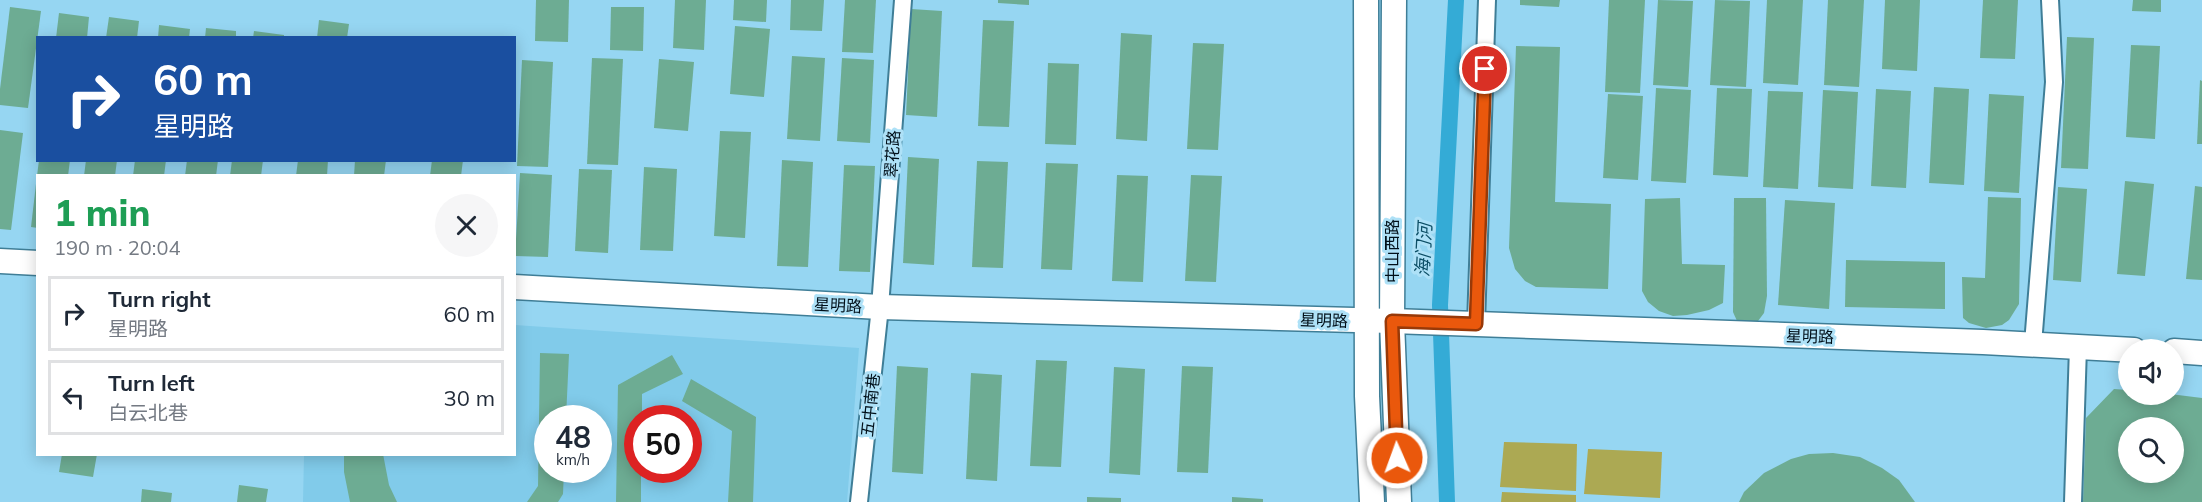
<!DOCTYPE html>
<html lang="en">
<head>
<meta charset="utf-8">
<style>
  body { margin:0; font-family:Mulish,"Noto Sans SC",sans-serif; background:#f6f6f7; color:#1f2937; height:100vh; display:flex; flex-direction:column; font-size:22px; white-space:nowrap }
  * { box-sizing:border-box; margin:0 }
  p { font-size:20px; color:#747a83 }
  .icon { flex:none; width:33px; height:33px; fill:none; stroke:currentColor; stroke-width:2; stroke-linecap:round; stroke-linejoin:round }
  .map { position:relative; flex:1; overflow:hidden }
  .details { position:absolute; left:36px; top:174px; width:480px; height:282px; display:flex; flex-direction:column; background:#fff; border-radius:0px; box-shadow:0 3px 15px #0003 }
  .details>* { flex:none }
  .top-card { position:absolute; left:36px; top:36px; width:480px; height:126px; border-radius:0px; box-shadow:0 3px 15px #0003; background:#1a4fa0; color:#fff; overflow:hidden }
  .buttons { position:absolute; left:2118px; top:339px; display:grid; gap:12px }
  .buttons a { display:grid; place-items:center; width:66px; height:66px; border-radius:50%; background:#fff; box-shadow:0 3px 15px #0003; font-size:30px }
  .speed { position:absolute; left:534px; top:405px; display:flex; gap:12px; font-size:30px; font-weight:700; text-align:center }
  .speed>* { display:grid; place-content:center; width:78px; height:78px; border-radius:50%; background:#fff; box-shadow:0 3px 15px #0003; line-height:1 }
  .speed small { font-size:15px; font-weight:400 }
  .speed .limit { border:9px solid #d22; background:#fff; color:#111 }
  .pin { position:absolute; display:grid; place-items:center; width:51px; height:51px; color:#fff; margin:-26px; border:3px solid #fff; border-radius:50%; box-shadow:0 2px 6px #0007 }
  .me { position:absolute; width:66px; margin:-33px; rotate:358deg; stroke-linejoin:round; filter:drop-shadow(0 0 4px #0008) }
  .turn { display:flex; align-items:center; gap:21px; height:126px; padding:0 18px; font-size:27px }
  .turn .icon { width:78px; height:78px; stroke-width:2.5 }
  .turn b { display:block; font-size:42px; line-height:51px }
  .round { display:grid; place-items:center; flex:none; width:63px; height:63px; border-radius:32px; background:#f6f6f7 }
  .headline { display:flex; align-items:center; justify-content:space-between; height:102px; padding:0 18px }
  h1 { font-size:36px; font-weight:800; line-height:45px; color:#1e9e55 }
  ul { padding:0; list-style:none }
  li { display:flex; align-items:center; gap:18px; height:75px; margin:0 12px 9px; padding:0 6px; border:3px solid #e0e1e3; border-radius:0px }
  li div { flex:1 }
  li b { display:block; font-size:22px }
  li em { font-style:normal }
  .map>svg:first-child { display:block }
  .built { fill:#81cbea; fill-rule:evenodd }
  .green { fill:#aca953 }
  .lines { fill:none; stroke-linecap:round; stroke-linejoin:round }
  .canal { stroke:#34abd6; stroke-width:16 }
  .building { fill:#6dac93; fill-rule:evenodd }
  .street-casing { stroke:#3f7e97; stroke-width:20 }
  .secondary-casing { stroke:#3f7e97; stroke-width:27 }
  .street { stroke:#fff; stroke-width:16 }
  .secondary { stroke:#fff; stroke-width:24 }
  .route-casing { stroke:#983908; stroke-width:15 }
  .route { stroke:#ea580c; stroke-width:10 }
  .labels { text-anchor:middle; stroke-width:6; stroke-linejoin:round; paint-order:stroke }
  .street-label { font-size:16px; fill:#000f19; stroke:#aee1f7 }
  .water-label { font-size:18px; font-style:italic; fill:#0c4e65; stroke:#aee1f7 }
</style>
</head>
<body>
<div class="map">
<svg width="2202" height="502" viewBox="0 0 2202 502">
  <rect width="100%" height="100%" fill="#96d6f2"/>
  <!-- built -->
  <path class="built" d="M515,325l344,23 -12,154h-544l1,-47 210,-1zM548,418h50v52h-50zM638,418h50v52h-50z"/>
  <!-- green -->
  <g class="green">
    <path d="M1504,442l73,2 -1,47 -76,-4z"/>
    <path d="M1588,449l74,3 -2,46 -76,-4z"/>
    <path d="M1502,492l74,3v7h-75z"/>
  </g>
  <g class="lines">
    <!-- canal -->
    <path class="canal" d="M1447,502l-7,-197 16,-305"/>
  </g>
  <!-- building -->
  <g class="building">
    <path d="M536,0h33l-1,42 -33,-1z"/>
    <path d="M675,0h31l-2,50 -31,-2z"/>
    <path d="M734,0h33l-1,22 -33,-2z"/>
    <path d="M791,0h33l-2,31 -32,-1z"/>
    <path d="M845,0h31l-3,53 -31,-1z"/>
    <path d="M998,0h31v5l-31,-2z"/>
    <path d="M1520,0h40l-1,7 -39,-2z"/>
    <path d="M1609,0h36l-5,93 -35,-1z"/>
    <path d="M1658,0l35,1 -5,86 -35,-2z"/>
    <path d="M1715,0l35,1 -4,86 -36,-2z"/>
    <path d="M1767,0h36l-5,85 -35,-2z"/>
    <path d="M1828,0h36l-5,87 -35,-2z"/>
    <path d="M1885,0h35l-3,71 -35,-2z"/>
    <path d="M1983,0h35l-3,59 -35,-1z"/>
    <path d="M2133,0h28v12l-29,-1z"/>
    <path d="M10,7l31,4 -13,97 -28,-3v-16z"/>
    <path d="M611,7h33l-1,44 -33,-1z"/>
    <path d="M911,9l31,2 -5,106 -31,-2z"/>
    <path d="M59,13l30,4 -2,21h-31z"/>
    <path d="M109,17l30,4 -2,17h-31z"/>
    <path d="M319,20l30,4 -2,14h-30z"/>
    <path d="M983,20l31,1 -5,106 -31,-1z"/>
    <path d="M159,25l31,4 -1,9h-31z"/>
    <path d="M735,26l35,3 -6,68 -34,-3z"/>
    <path d="M206,28l30,3v7h-31z"/>
    <path d="M254,31l30,4v3h-31z"/>
    <path d="M1121,33l31,2 -5,106 -31,-2z"/>
    <path d="M2067,37l27,1 -6,131 -27,-1z"/>
    <path d="M1193,43l31,1 -6,106 -31,-1z"/>
    <path d="M2131,45l29,1 -5,93 -29,-2z"/>
    <path d="M1516,46l44,1 -5,155 56,2 -3,85 -72,-2 -11,-6 -10,-12 -6,-21z"/>
    <path d="M792,56l33,2 -5,83 -33,-2z"/>
    <path d="M592,58l31,1 -5,106 -31,-1z"/>
    <path d="M842,58l32,2 -4,83 -33,-2z"/>
    <path d="M659,59l35,3 -6,69 -34,-3z"/>
    <path d="M522,60l31,2 -5,105 -31,-1z"/>
    <path d="M1048,63l31,1 -3,81 -31,-1z"/>
    <path d="M2200,80l2,1v63h-5z"/>
    <path d="M1934,87l35,2 -5,96 -35,-2z"/>
    <path d="M1656,88l35,2 -5,93 -35,-2z"/>
    <path d="M1717,88l35,1 -4,88 -35,-2z"/>
    <path d="M1876,89l35,2 -5,97 -35,-2z"/>
    <path d="M1823,90l35,2 -5,97 -35,-2z"/>
    <path d="M1768,91l35,1 -5,97 -35,-2z"/>
    <path d="M1608,94l35,2 -5,84 -35,-2z"/>
    <path d="M1989,94l35,2 -5,97 -35,-2z"/>
    <path d="M0,130l23,3 -12,97 -11,-1z"/>
    <path d="M720,131l31,1 -6,106 -31,-2z"/>
    <path d="M908,157l31,2 -5,106 -31,-2z"/>
    <path d="M39,160h31l-2,16h-31z"/>
    <path d="M86,160h31l-2,16h-31z"/>
    <path d="M135,160h31l-2,16h-31z"/>
    <path d="M187,160h31l-2,16h-31z"/>
    <path d="M232,160h31l-2,16h-31z"/>
    <path d="M298,160h30l-1,16h-31z"/>
    <path d="M355,160h31l-2,16h-30z"/>
    <path d="M432,160h31l-2,16h-31z"/>
    <path d="M782,160l31,2 -5,105 -31,-1z"/>
    <path d="M977,161l31,1 -5,106 -31,-1z"/>
    <path d="M1046,163l32,1 -6,106 -31,-1z"/>
    <path d="M844,165l31,1 -5,106 -31,-1z"/>
    <path d="M644,167l33,2 -4,82 -33,-1z"/>
    <path d="M579,169l33,1 -4,83 -33,-2z"/>
    <path d="M520,173l32,2 -4,82 -33,-1z"/>
    <path d="M1117,175l31,1 -5,106 -31,-1z"/>
    <path d="M1191,175l31,1 -6,106 -31,-1z"/>
    <path d="M2125,181l29,3 -9,92 -28,-2z"/>
    <path d="M36,184h2v44l-7,-1z"/>
    <path d="M2195,186l7,1v93l-16,-1z"/>
    <path d="M2058,187l29,2 -6,93 -28,-2z"/>
    <path d="M1988,197l33,1 -2,106 -10,16 -7,5 -16,3 -17,-5 -6,-5 -1,-41 23,1z"/>
    <path d="M1680,198l2,66 43,1 -2,38 -14,7 -22,5 -14,1 -14,-5 -11,-9 -6,-11 3,-92z"/>
    <path d="M1734,198h32l1,98 -3,17 -6,8 -10,3 -11,-3 -4,-9z"/>
    <path d="M1785,200l50,3 -6,106 -51,-4z"/>
    <path d="M1846,260l99,2v47l-100,-2z"/>
    <path d="M540,353l29,1 -3,64h-18v52h16l-1,24 -5,8h-31l11,-16z"/>
    <path d="M672,355l11,19 -41,20v24h-4v52h3v32h-25l2,-117z"/>
    <path d="M1036,360l31,1 -6,106 -31,-1z"/>
    <path d="M897,366l31,2 -5,106 -31,-2z"/>
    <path d="M1182,366l31,1 -5,106 -31,-1z"/>
    <path d="M1114,367l31,2 -5,106 -31,-2z"/>
    <path d="M971,373l31,2 -5,106 -31,-2z"/>
    <path d="M691,379l65,38 -3,85h-25l4,-71 -50,-30z"/>
    <path d="M2114,389l14,1v4h42l32,4v104h-119l3,-84zM2128,428h46v44h-46z"/>
    <path d="M1833,453l27,4 22,11 17,12 16,22h-176l5,-10 20,-19 27,-14 18,-5z"/>
    <path d="M62,454h35l-4,23 -34,-5z"/>
    <path d="M344,454h39l6,31 8,17h-47l-6,-30z"/>
    <path d="M239,485l29,4 -2,13h-29z"/>
    <path d="M142,489l30,4 -1,9h-30z"/>
    <path d="M1087,497l34,1v4h-34z"/>
    <path d="M1232,497l31,2v3h-31z"/>
  </g>
  <g class="lines">
    <defs>
      <g id="street">
        <path d="M1476,324l11,-324"/>
        <path d="M2033,344l21,-262 -4,-82"/>
        <path d="M859,502l21,-195 23,-307"/>
        <path d="M2073,502l5,-155"/>
      </g>
      <g id="secondary">
        <path d="M1366,0l1,396 5,106"/>
        <path d="M1394,0l-2,321 7,181"/>
        <path d="M0,261l38,2"/>
        <path d="M514,287l366,20 512,14 591,21 151,8"/>
        <path d="M2174,351l28,2"/>
      </g>
    </defs>
    <!-- street casing -->
    <use href="#street" class="street-casing"/>
    <!-- secondary casing -->
    <use href="#secondary" class="secondary-casing"/>
    <!-- street -->
    <use href="#street" class="street"/>
    <!-- secondary -->
    <use href="#secondary" class="secondary"/>
  </g>
  <g class="lines">
    <defs>
      <path id="route" d="M1397,458l-5,-137 84,3 9,-255"/>
    </defs>
    <!-- route casing -->
    <use href="#route" class="route-casing"/>
    <!-- route -->
    <use href="#route" class="route"/>
  </g>
  <g class="labels">
    <!-- street labels -->
    <g class="street-label">
      <text transform="translate(892 154) rotate(-86)" y="6">翠花路</text>
      <text transform="translate(1392 251) rotate(-90)" y="6">中山西路</text>
      <text transform="translate(838 305) rotate(3)" y="6">星明路</text>
      <text transform="translate(1324 320) rotate(2)" y="6">星明路</text>
      <text transform="translate(1810 336) rotate(2)" y="6">星明路</text>
      <text transform="translate(870 405) rotate(-84)" y="6">五中南巷</text>
    </g>
    <!-- water labels -->
    <g class="water-label">
      <text transform="translate(1424 250) rotate(-87)" y="6">海门河</text>
    </g>
  </g>
</svg>
<div class="buttons">
<a><svg class="icon" aria-label="sound" viewBox="0 0 24 24"><path d="M4 9h4l5-4v14l-5-4H4zM17 9q2 3 0 6"/></svg></a>
<a><svg class="icon" aria-label="search" viewBox="0 0 24 24"><circle cx="10" cy="10" r="6"/><path d="M15 15l6 6"/></svg></a>
</div>
<div class="speed"><div>48<small>km/h</small></div><div class="limit">50</div></div>
<div class="pin" style="left:1485px;top:69px;background:#d93025"><svg class="icon" aria-label="arrive" viewBox="0 0 24 24"><path d="M6 21V4h12l-3 4 3 4H6"/></svg></div>
<svg class="me" style="left:1397px;top:458px" viewBox="-20 -20 40 40"><circle r="17" fill="#ea580c" stroke="#fff" stroke-width="3"/><path d="M0-11L8 9 0 5-8 9z" fill="#fff"/></svg>
<div class="top-card">
<div class="turn"><svg class="icon" aria-label="right" viewBox="0 0 24 24"><path d="M7 20v-9h11M14 6l5 5-5 5"/></svg><div><b>60 m</b>星明路</div></div>
</div>
<section class="details">
<div class="headline"><div><h1>1 min</h1><p>190 m · 20:04</p></div><a class="round"><svg class="icon" aria-label="close" viewBox="0 0 24 24"><path d="M6 6l12 12M18 6L6 18"/></svg></a></div>
<ul>
<li><svg class="icon" aria-label="right" viewBox="0 0 24 24"><path d="M7 20v-9h11M14 6l5 5-5 5"/></svg><div><b>Turn right</b><p>星明路</p></div><em>60 m</em></li>
<li><svg class="icon" aria-label="left" viewBox="0 0 24 24"><path d="M17 20v-9H6M10 6l-5 5 5 5"/></svg><div><b>Turn left</b><p>白云北巷</p></div><em>30 m</em></li>
</ul>
</section>
</div>
</body>
</html>
